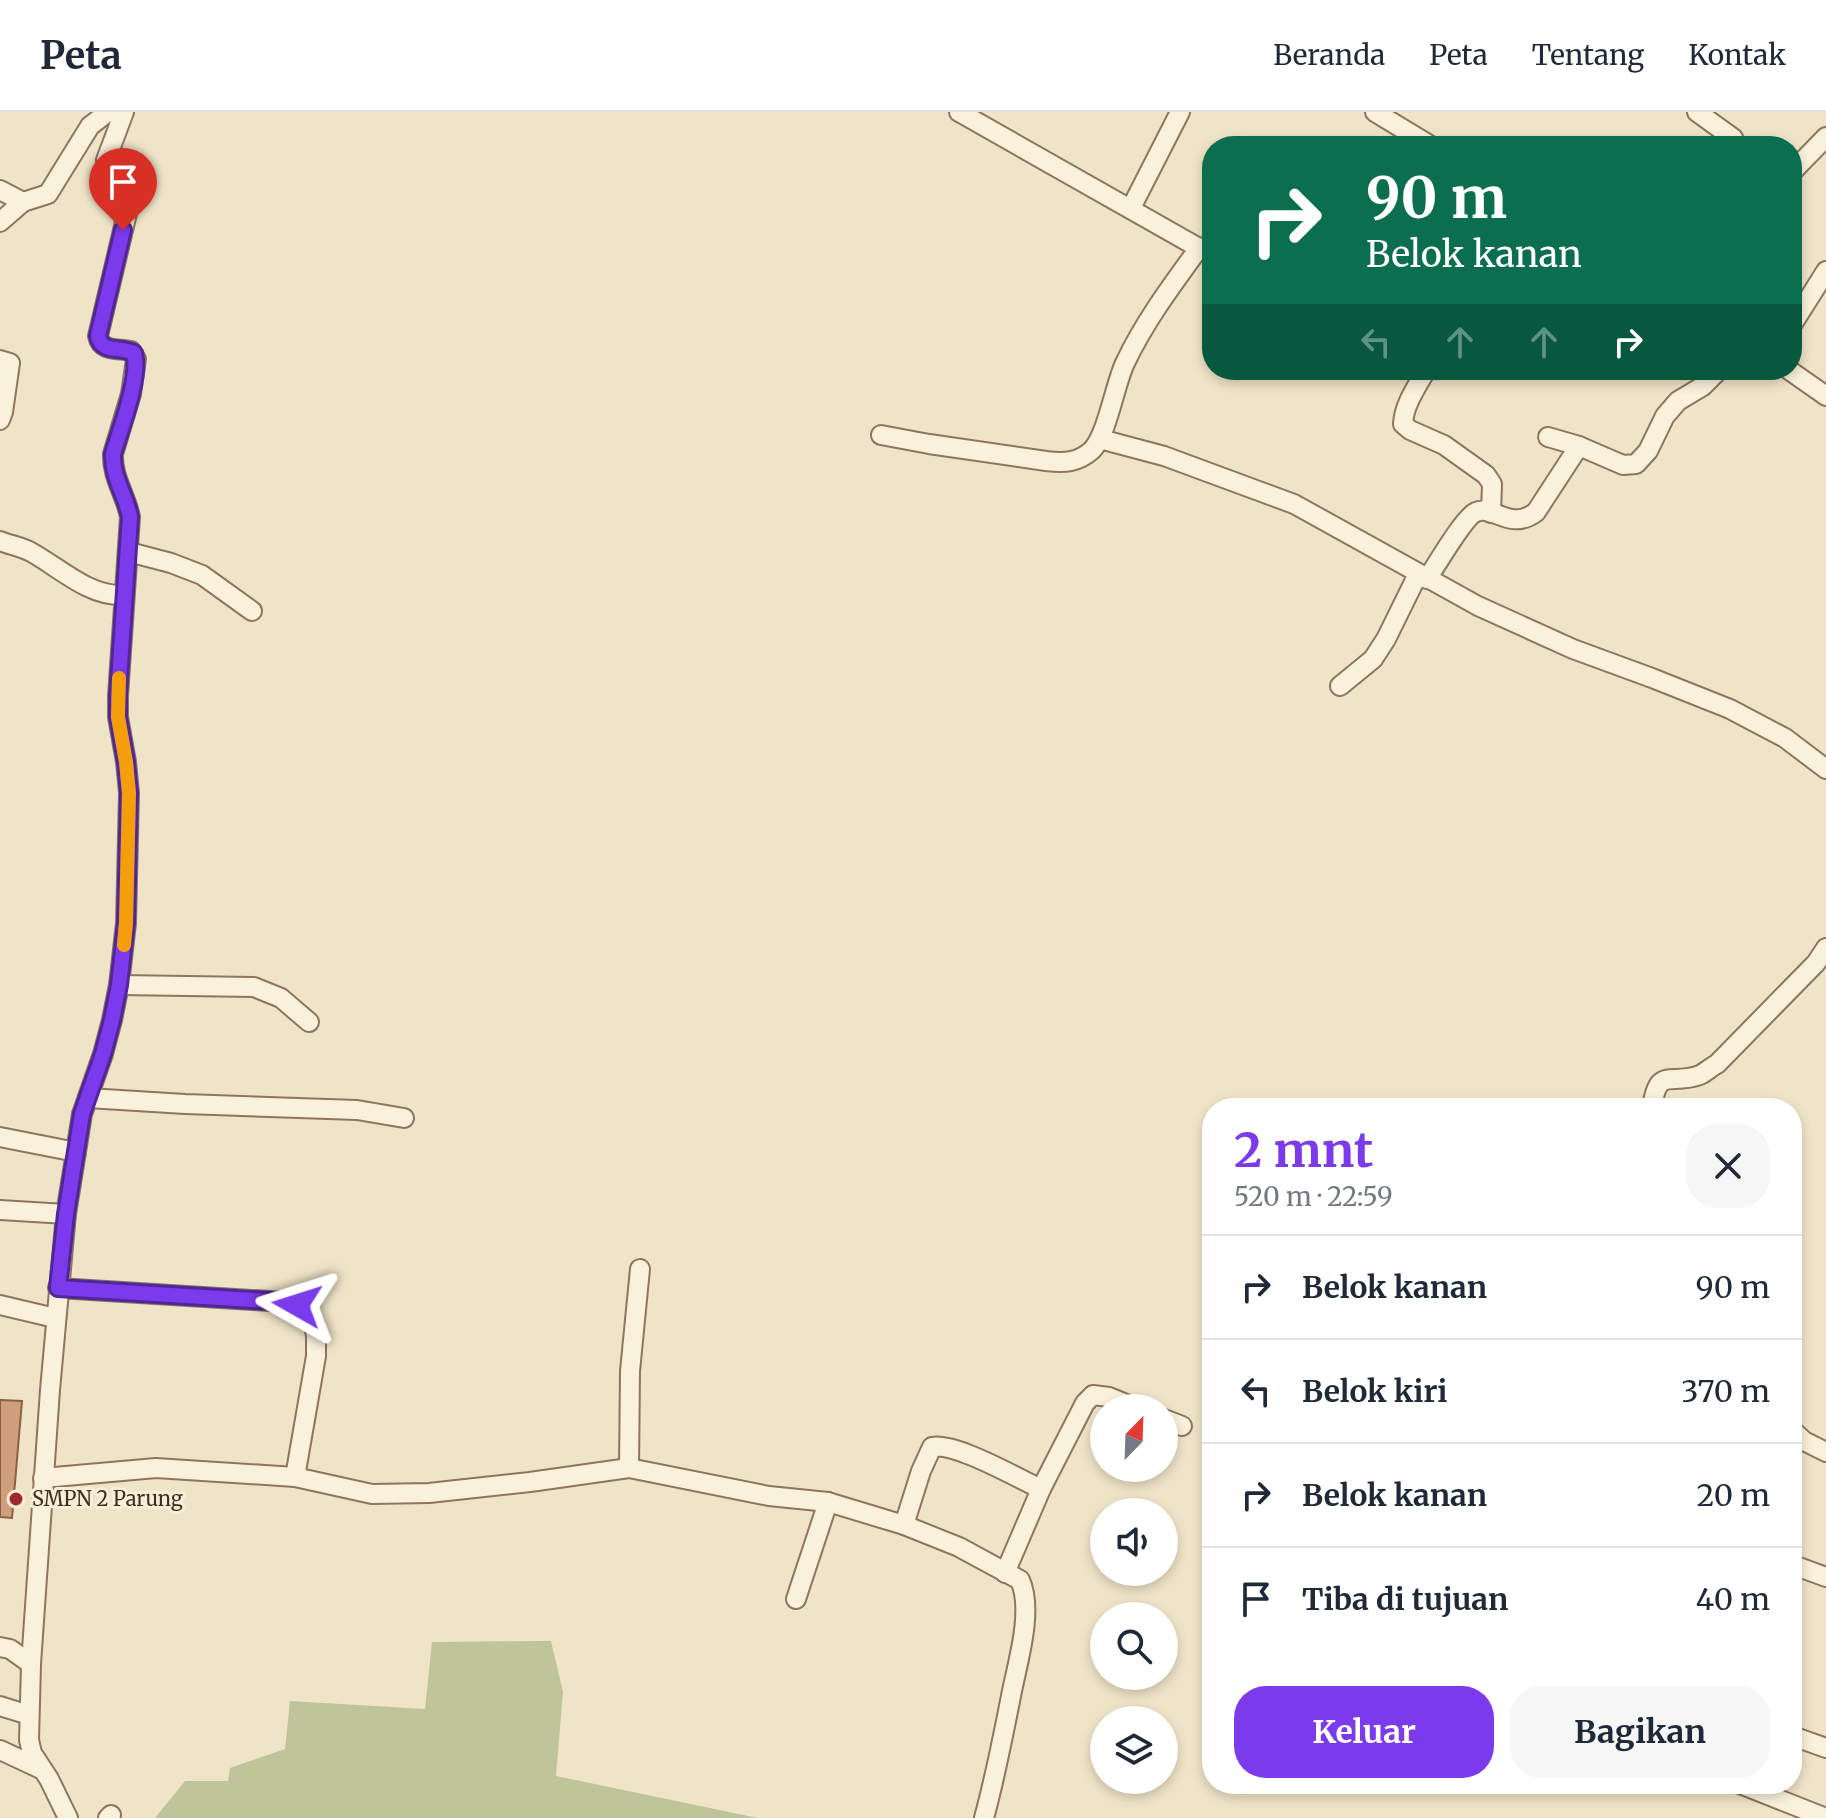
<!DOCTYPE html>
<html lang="id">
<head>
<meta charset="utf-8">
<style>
  body { margin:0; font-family:Merriweather,serif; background:#f6f6f7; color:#1f2937; height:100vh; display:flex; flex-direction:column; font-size:30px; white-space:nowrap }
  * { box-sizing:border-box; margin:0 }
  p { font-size:26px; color:#747a83 }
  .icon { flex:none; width:44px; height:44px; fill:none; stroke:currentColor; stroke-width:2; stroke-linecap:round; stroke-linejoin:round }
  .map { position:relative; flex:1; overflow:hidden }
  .details { position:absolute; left:1202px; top:986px; width:600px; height:696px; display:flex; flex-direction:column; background:#fff; border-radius:32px; box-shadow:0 4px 12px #0003 }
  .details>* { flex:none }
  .banner { position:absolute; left:1202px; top:24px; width:600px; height:244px; border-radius:32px; box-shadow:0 4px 12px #0003; background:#0b6e4f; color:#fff; overflow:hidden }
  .needle { width:52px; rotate:23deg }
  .controls { position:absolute; left:1090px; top:1282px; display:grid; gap:16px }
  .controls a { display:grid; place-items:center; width:88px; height:88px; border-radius:50%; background:#fff; box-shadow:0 4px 12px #0003; font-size:40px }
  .pin { position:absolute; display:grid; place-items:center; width:68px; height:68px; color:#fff; margin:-82px -34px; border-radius:50% 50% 50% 0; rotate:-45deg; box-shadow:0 0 8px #0007 }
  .pin .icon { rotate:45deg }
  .me { position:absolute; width:88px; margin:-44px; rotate:276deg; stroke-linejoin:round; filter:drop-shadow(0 0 6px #0008) }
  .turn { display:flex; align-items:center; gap:28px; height:168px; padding:0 32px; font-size:36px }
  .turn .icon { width:104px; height:104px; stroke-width:2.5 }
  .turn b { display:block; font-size:56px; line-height:68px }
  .lanes { display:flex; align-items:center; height:76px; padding:0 32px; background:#0003; justify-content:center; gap:40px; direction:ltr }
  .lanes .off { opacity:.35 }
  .round { display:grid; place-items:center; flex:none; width:84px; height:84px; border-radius:32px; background:#f6f6f7 }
  .summary { display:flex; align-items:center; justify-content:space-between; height:136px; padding:0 32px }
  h1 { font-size:48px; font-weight:700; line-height:60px; color:#7c3aed }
  .cta { display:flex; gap:16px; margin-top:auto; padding:16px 32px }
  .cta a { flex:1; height:92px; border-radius:32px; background:#7c3aed; color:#fff; font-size:32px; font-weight:700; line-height:92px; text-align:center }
  .cta a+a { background:#f6f6f7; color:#1f2937 }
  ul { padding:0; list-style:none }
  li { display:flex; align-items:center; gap:24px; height:104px; padding:0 32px; border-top:2px solid #e0e1e3 }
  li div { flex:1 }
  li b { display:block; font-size:30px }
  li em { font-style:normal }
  header { display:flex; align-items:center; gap:48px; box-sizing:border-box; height:112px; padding:0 40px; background:#fff; border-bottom:2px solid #e0e1e3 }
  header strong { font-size:38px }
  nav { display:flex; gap:44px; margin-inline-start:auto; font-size:28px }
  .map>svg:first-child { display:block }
  .cemetery { fill:#bfc49a }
  .building { fill:#cf9f7d; stroke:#8d5f41; stroke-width:2 }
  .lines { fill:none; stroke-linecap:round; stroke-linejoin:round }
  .minor-casing { stroke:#8d765c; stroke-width:22 }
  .minor { stroke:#faf1dc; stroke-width:18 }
  .route-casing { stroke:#51269a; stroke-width:20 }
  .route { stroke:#7c3aed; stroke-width:14 }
  .slow { stroke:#f59e0b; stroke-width:14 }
  .poi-dot { fill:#9e2a2b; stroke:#f7eed8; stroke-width:3 }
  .labels { text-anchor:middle; stroke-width:6; stroke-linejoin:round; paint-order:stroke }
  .poi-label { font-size:20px; fill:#3d2e20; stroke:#f7eed8; text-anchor:start }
</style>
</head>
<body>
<header>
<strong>Peta</strong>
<nav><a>Beranda</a><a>Peta</a><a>Tentang</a><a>Kontak</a></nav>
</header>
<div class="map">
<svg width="1826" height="1706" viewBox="0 0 1826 1706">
  <rect width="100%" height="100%" fill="#f0e4c8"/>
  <!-- cemetery -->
  <path class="cemetery" d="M551,1529l12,51 -7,84 202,42h-603l30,-37h43l2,-13 55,-19 5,-48 135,8 7,-67z"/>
  <!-- building -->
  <path class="building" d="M0,1288l22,1 -10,117 -12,-1z"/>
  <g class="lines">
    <defs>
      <g id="minor">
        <path d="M959,0l240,136 13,-1"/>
        <path d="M1375,0l56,34"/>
        <path d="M1697,0l36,26 4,8"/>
        <path d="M1792,60l34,-35"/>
        <path d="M0,78l23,12"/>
        <path d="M1131,96l49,-96"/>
        <path d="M0,110l23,-20 25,-8 42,-68 18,-14"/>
        <path d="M1792,213l34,-54"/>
        <path d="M0,248l10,3 -7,49 -3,8"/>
        <path d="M1426,258c-9,17 -22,34 -23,54l7,6 34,15 42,30 6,9 -1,29"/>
        <path d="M1789,258l37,26"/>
        <path d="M881,323l48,9 117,17c18,2 32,2 46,-11 15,-15 23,-66 33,-87 20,-42 47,-78 74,-115"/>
        <path d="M1548,325l31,9 44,19 13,-1 12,-13 17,-35 13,-15 25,-15 16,-16"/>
        <path d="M1100,327l64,17 130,48 184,102 95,43 79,29 78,31 55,29 41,31"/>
        <path d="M0,429c10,4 22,6 31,11 29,16 58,45 93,43"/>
        <path d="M129,440l42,11 31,12 50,36"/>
        <path d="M1427,467c9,-13 37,-62 49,-67 17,-8 34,20 60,0l43,-66"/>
        <path d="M1340,574l33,-27 13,-20 32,-65"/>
        <path d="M119,873l135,2 27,11 28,24"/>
        <path d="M88,986l97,6 172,6 47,8"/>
        <path d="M1652,996c6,-43 18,-22 48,-33 6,-3 11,-8 17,-11l99,-101 10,-15"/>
        <path d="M0,1025l76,15 -10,62 -16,176 -19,274 -2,76 3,13 17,26 19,39"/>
        <path d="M76,1040l6,-38 21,-60 9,-34 7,-35 7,-62 3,-130 -3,-31 -8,-45v-21l12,-179c-4,-22 -18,-39 -17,-63l18,-60 5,-35 -5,-8c-13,-3 -30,1 -33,-15l31,-131 -2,-5 -4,-3 -17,-37 18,-48"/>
        <path d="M0,1098l66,4"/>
        <path d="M58,1176l228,14 11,3 11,7 6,12 2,12v20l-21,121"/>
        <path d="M0,1193l55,13"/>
        <path d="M1164,1307l18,7"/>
        <path d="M1792,1318l12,11 22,11"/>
        <path d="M629,1356l1,-97 10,-102"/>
        <path d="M43,1366l113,-10 139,9 77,17 57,-1 101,-11 99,-14 140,28 59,6 76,23 55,22 61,33c14,31 -3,84 -9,116 -8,41 -16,82 -27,122"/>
        <path d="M904,1413l17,-54 11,-24c23,-5 85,31 109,42"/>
        <path d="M1796,1454l30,11"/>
        <path d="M1005,1461l36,-84 44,-86 8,-8 16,2 27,11"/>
        <path d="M796,1487l32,-97"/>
        <path d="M0,1535l10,2 21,15"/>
        <path d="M0,1594l29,9"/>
        <path d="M1792,1622l6,4 28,10"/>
        <path d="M0,1638l41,19"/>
        <path d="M1740,1672l86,34"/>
        <path d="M108,1706l3,-3"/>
      </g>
    </defs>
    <!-- minor casing -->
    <use href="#minor" class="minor-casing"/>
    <!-- minor -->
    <use href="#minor" class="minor"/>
  </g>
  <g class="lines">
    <defs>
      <path id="route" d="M123,118l-25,106c4,18 22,10 36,17 7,23 -14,77 -21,101 -1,24 13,41 17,63l-12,179v21l8,45 3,31 -3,130 -7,62 -7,35 -9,34 -21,60 -16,100 -8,74 228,14 11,3"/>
    </defs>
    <!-- route casing -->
    <use href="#route" class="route-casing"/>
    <!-- route -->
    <use href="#route" class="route"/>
    <!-- slow -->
    <path class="slow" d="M119,566l-1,39 8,45 3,31 -3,130 -2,22"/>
  </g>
  <!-- markers -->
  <circle class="poi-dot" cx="16" cy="1387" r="8"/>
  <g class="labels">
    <!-- poi labels -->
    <g class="poi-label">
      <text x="32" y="1394">SMPN 2 Parung</text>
    </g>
  </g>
</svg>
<div class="controls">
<a><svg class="needle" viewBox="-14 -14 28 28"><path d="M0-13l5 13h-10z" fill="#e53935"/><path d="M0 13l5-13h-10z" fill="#747a83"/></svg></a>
<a><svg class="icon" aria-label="sound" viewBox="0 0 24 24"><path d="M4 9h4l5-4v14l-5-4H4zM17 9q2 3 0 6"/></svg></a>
<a><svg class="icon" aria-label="search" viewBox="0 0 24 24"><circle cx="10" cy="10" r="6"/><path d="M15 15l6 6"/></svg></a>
<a><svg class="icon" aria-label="layers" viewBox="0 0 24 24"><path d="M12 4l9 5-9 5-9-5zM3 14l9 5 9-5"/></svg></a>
</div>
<div class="pin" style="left:123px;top:118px;background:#d93025"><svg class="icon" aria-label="arrive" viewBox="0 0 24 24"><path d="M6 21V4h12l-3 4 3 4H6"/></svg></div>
<svg class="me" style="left:297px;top:1193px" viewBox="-20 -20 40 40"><path d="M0-17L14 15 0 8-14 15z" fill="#7c3aed" stroke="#fff" stroke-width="4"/></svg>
<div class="banner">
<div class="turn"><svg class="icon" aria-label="right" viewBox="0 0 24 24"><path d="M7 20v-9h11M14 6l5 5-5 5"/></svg><div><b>90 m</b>Belok kanan</div></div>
<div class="lanes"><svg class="icon off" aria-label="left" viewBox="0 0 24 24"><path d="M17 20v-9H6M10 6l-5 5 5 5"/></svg><svg class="icon off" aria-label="ahead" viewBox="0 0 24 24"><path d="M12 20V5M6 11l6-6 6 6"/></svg><svg class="icon off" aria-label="ahead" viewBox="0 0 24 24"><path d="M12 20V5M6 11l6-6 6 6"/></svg><svg class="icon" aria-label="right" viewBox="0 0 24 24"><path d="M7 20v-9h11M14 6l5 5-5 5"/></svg></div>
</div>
<section class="details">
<div class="summary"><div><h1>2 mnt</h1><p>520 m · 22:59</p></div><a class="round"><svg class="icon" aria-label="close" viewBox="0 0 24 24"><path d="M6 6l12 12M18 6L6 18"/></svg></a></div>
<ul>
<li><svg class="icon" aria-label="right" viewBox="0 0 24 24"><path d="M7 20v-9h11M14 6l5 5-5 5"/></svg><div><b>Belok kanan</b></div><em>90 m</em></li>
<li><svg class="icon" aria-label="left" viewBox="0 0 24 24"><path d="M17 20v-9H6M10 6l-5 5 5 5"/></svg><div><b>Belok kiri</b></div><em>370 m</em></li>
<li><svg class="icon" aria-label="right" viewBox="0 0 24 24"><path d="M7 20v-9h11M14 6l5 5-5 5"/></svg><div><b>Belok kanan</b></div><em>20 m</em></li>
<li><svg class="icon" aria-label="arrive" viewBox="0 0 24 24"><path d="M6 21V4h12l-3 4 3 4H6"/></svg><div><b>Tiba di tujuan</b></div><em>40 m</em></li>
</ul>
<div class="cta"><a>Keluar</a><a>Bagikan</a></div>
</section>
</div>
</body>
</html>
